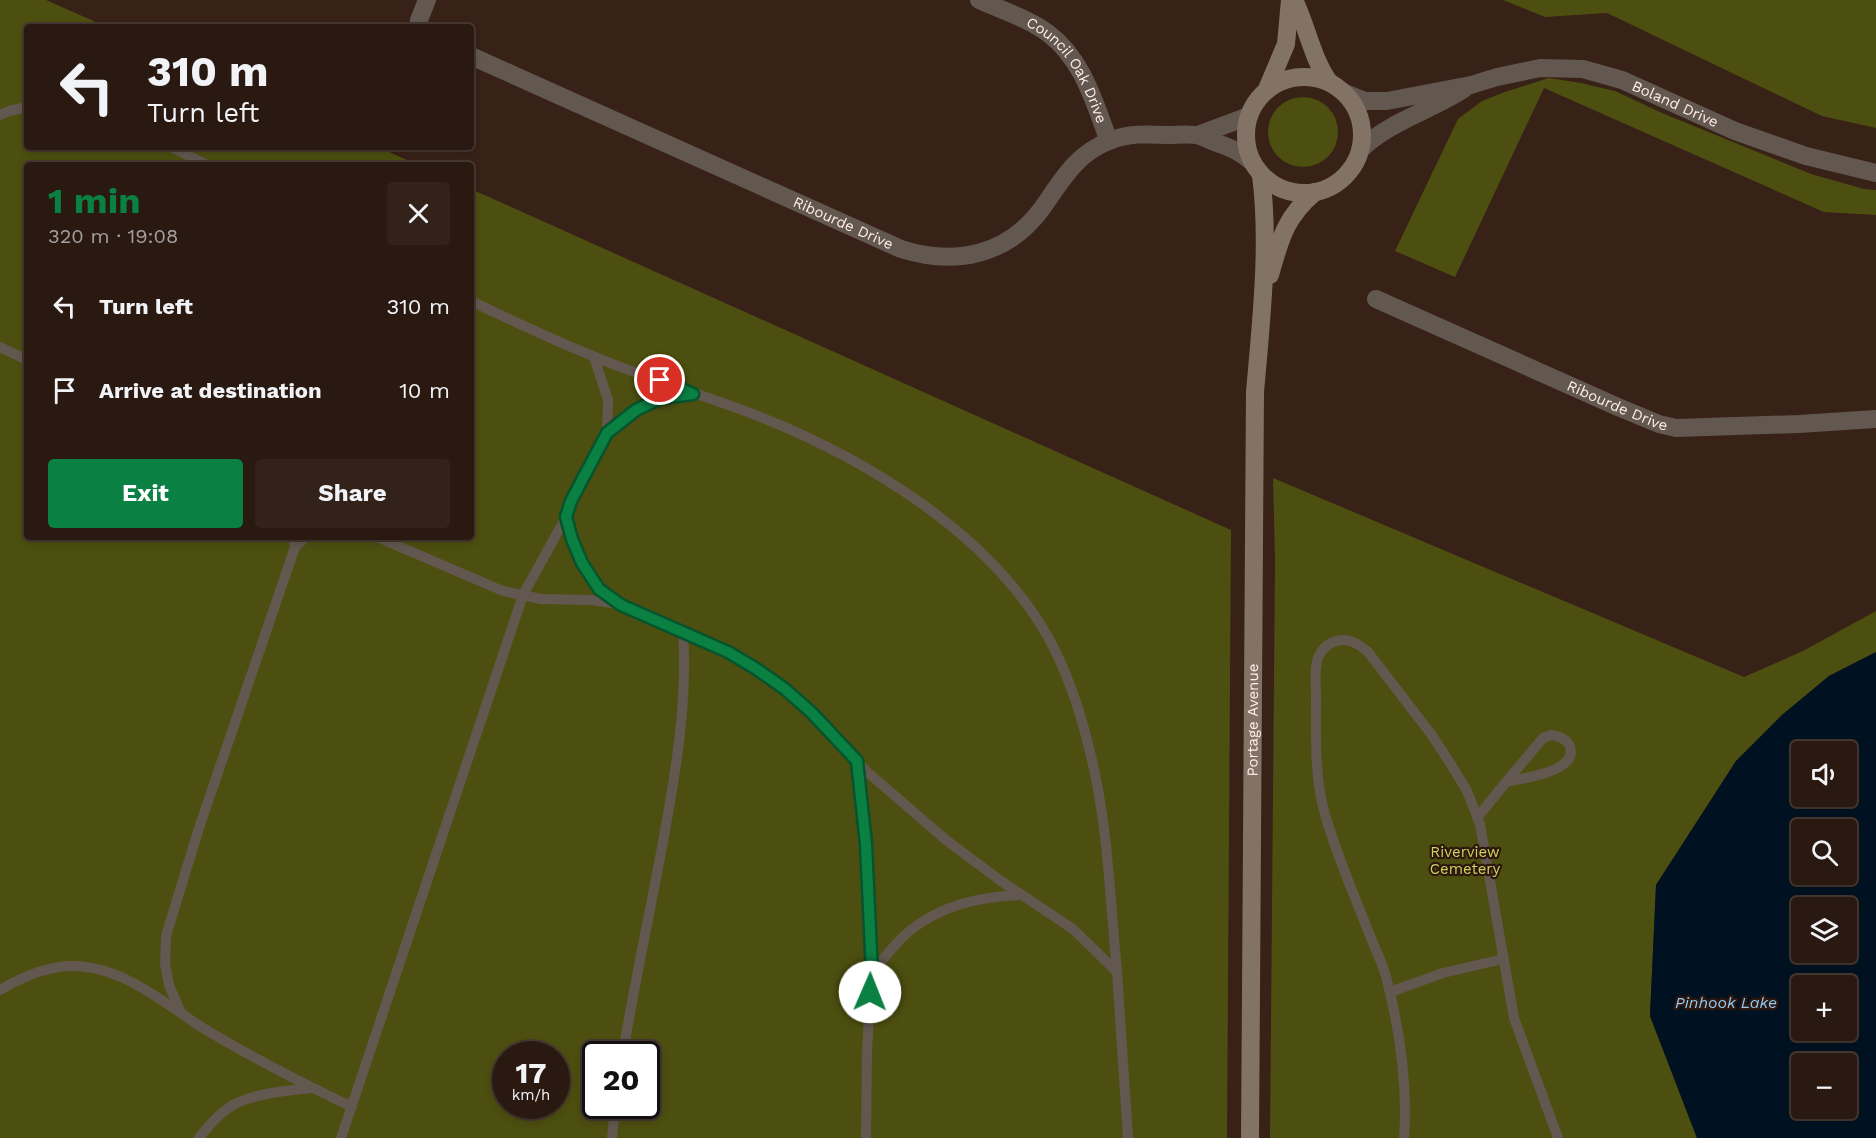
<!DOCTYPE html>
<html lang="en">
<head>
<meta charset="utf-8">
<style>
  body { margin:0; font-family:"Work Sans",sans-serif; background:#32221a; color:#f1f3f6; height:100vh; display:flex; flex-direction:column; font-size:22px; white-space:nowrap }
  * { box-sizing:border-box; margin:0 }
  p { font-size:20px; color:#a5a09f }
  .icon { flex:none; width:33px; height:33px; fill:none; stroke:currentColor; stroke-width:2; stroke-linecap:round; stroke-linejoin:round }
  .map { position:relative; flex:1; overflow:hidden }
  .sheet { position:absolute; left:24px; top:162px; width:450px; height:378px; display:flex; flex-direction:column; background:#2a1911; border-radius:6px; box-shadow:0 3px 9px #0003,0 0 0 2px #463831 }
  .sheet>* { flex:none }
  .hud { position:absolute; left:24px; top:24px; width:450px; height:126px; border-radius:6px; box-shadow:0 3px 9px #0003,0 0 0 2px #463831; background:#2a1911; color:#f1f3f6; overflow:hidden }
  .controls { position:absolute; left:1791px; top:741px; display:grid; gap:12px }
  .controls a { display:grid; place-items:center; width:66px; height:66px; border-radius:6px; background:#2a1911; box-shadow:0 3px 9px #0003,0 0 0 2px #463831; font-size:30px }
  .speed { position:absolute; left:492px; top:1041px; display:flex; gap:12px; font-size:30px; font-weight:700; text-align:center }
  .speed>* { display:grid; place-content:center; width:78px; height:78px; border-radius:50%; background:#2a1911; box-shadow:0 3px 9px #0003,0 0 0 2px #463831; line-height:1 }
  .speed small { font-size:15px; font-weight:400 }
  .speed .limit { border:3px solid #111; border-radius:9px; background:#fff; color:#111 }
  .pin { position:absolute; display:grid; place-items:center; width:51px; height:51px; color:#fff; margin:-26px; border:3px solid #fff; border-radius:50%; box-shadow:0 2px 6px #0007 }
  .me { position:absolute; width:66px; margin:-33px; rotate:1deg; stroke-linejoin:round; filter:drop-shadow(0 0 4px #0008) }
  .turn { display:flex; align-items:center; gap:21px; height:126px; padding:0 24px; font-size:27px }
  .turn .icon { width:78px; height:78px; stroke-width:2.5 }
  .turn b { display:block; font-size:42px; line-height:51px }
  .round { display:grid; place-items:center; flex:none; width:63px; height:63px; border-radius:6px; background:#32221a }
  .summary { display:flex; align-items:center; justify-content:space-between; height:102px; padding:0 24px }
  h1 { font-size:36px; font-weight:700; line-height:45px; color:#0b8043 }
  .cta { display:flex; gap:12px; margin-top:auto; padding:12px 24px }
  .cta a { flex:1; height:69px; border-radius:6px; background:#0b8043; color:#fff; font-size:24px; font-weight:700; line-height:69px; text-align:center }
  .cta a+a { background:#32221a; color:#f1f3f6 }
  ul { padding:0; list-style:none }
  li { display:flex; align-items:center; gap:18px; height:84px; padding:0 24px }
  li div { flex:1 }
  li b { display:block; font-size:22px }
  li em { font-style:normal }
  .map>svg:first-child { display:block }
  .green { fill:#4d4f10; fill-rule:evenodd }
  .water { fill:#001221; fill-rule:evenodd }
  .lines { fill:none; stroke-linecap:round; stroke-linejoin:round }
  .service { stroke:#625850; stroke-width:10 }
  .minor { stroke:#625850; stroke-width:18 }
  .tertiary { stroke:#625850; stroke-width:18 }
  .secondary { stroke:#837367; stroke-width:18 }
  .route-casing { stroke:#07532c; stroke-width:15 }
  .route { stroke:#0b8043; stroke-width:10 }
  .labels { text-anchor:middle; stroke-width:4.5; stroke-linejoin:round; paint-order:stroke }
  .street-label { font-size:15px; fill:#feeee7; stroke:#2d170e }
  .park-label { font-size:15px; fill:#ccd260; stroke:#2d170e }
  .water-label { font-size:16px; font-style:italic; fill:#90c9f2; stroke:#2d170e }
</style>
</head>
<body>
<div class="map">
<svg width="1876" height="1138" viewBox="0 0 1876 1138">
  <rect width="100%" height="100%" fill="#382117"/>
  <!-- green -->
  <g class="green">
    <path d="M0,0h46l61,27h-80v120h351l40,18h-391v372h444v-348l760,341 -4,608h-1227zM506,1054h50v52h-50zM596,1054h50v52h-50z"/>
    <path d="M1503,0h373v128l-54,-12 -215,-103 -62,4z"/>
    <path d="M1549,78l32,5 34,8 47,22 149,61 53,15 12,1v25l-52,-3 -280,-124 -89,189 -60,-26 63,-132 24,-18 23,-9z"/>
    <circle cx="1303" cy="132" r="35"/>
    <path d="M1273,478l471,199 59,-26 73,-40v41l-47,24 -47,39 -46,46 -80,124 -6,131 47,122h-427l5,-577z"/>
  </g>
  <!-- water -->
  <path class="water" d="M1876,652v486h-179l-47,-122 6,-131 80,-124 46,-46 47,-39zM1802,752h44v44h-44zM1802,830h44v44h-44zM1802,908h44v44h-44zM1802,986h44v44h-44zM1802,1064h44v44h-44z"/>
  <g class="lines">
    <!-- service -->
    <g class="service">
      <path d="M0,115l9,-4 18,-4"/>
      <path d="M172,147l35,18"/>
      <path d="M471,301c40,19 81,39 122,55 52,22 107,38 160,58 109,42 236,118 295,223 19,34 33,77 42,115 18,71 20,148 27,220"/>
      <path d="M0,347l27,13"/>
      <path d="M594,357l14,43 -1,33"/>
      <path d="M566,517l6,22 10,24 17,26 22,16 107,47 27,16 30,21 52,49 28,32 81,70 55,41 72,48 44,43 11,166"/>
      <path d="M377,537l126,54 38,8 50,1 28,4"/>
      <path d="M295,547l11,-10"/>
      <path d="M1551,735c8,1 16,4 19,12 8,25 -48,31 -64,35l37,-44z"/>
      <path d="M857,761l9,83 6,129 -5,77 -1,88"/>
      <path d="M1477,818l29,-36"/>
      <path d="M872,973c13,-16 27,-35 44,-47 30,-22 69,-30 106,-31"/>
      <path d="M0,990c22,-13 47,-24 73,-24 49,0 91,37 130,62 48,29 99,55 149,79"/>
      <path d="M1390,992l53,-19 60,-14"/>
      <path d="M181,1013l-12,-28 -4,-21 1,-28 33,-108 96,-281 -2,-10"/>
      <path d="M623,1054c13,-82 32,-163 46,-246 10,-58 18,-116 14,-176"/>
      <path d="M199,1138c9,-12 21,-25 34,-33 23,-12 53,-14 79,-17"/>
      <path d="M341,1138l182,-543 43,-78 5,-16 36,-68 29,-23 25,-12 31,-4"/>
      <path d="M612,1138l3,-32"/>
      <path d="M1404,1138c4,-53 -4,-106 -17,-158 -4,-16 -12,-31 -18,-47 -15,-38 -31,-75 -43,-115 -12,-39 -10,-81 -10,-122 0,-19 -5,-42 15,-53 14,-7 26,-1 37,9l63,82 21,32 15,25 13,33 34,194 44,120"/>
    </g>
    <!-- minor -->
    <g class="minor">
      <path id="s1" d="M979,0c23,10 50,19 70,34 34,26 45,68 60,107"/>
      <path d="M419,27v-7l8,-20"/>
      <path id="s2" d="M471,56l430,193c54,17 107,7 142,-42 19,-27 33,-53 66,-66 19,-8 39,-7 59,-6 10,0 23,-2 32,1 6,2 11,5 17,7 17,6 21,8 35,19"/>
      <path d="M1198,135l51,-19"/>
      <path id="s3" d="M1376,299l242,108 41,17 17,4 123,-4 77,-5"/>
    </g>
    <!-- tertiary -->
    <g class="tertiary">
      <path id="s4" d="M1345,93l20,8h22l84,-16 26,-8 43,-9 43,1 39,11 113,51 71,25 70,17"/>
      <path d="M1360,150c30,-29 70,-39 104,-61"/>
    </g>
    <!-- secondary -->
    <g class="secondary">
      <path d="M1294,0c13,26 18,58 35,82"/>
      <circle cx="1304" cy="135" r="58"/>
      <path d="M1267,89l19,-45 4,-44"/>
      <path d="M1270,275c10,-35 15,-58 45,-83"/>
      <path id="s5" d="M1250,1138l5,-746c6,-70 15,-147 6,-217"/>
    </g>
  </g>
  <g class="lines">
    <defs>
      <path id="route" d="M660,380l33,14 -32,4 -25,12 -29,23 -36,68 -5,16 6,22 10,24 17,26 22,16 107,47 27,16 30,21 27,24 45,48 9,83 6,129 -2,19"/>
    </defs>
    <!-- route casing -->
    <use href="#route" class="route-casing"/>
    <!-- route -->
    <use href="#route" class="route"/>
  </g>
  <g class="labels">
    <!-- street labels -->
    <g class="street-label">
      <text dy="5" stroke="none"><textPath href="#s1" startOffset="118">Council Oak Drive</textPath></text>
      <text dy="5" stroke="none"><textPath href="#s4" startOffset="342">Boland Drive</textPath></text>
      <text dy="5" stroke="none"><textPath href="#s2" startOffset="408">Ribourde Drive</textPath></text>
      <text dy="5" stroke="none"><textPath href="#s3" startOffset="264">Ribourde Drive</textPath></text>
      <text dy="5" stroke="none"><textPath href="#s5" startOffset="418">Portage Avenue</textPath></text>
    </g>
    <!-- park labels -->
    <g class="park-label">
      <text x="1465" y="857">Riverview<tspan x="1465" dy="17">Cemetery</tspan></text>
    </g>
    <!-- water labels -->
    <g class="water-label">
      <text x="1726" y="1008">Pinhook Lake</text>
    </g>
  </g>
</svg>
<div class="controls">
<a><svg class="icon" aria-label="sound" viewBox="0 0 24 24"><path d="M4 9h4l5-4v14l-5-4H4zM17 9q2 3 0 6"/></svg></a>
<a><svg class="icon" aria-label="search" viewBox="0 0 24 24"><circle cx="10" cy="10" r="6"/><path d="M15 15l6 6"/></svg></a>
<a><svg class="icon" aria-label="layers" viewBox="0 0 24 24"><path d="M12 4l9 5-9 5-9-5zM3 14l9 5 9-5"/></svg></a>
<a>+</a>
<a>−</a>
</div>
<div class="speed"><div>17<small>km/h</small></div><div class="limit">20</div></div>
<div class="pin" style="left:660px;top:380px;background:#d93025"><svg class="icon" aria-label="arrive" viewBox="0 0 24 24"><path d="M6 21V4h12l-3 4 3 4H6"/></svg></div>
<svg class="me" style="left:870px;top:992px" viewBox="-20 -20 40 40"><circle r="19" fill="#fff"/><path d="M0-13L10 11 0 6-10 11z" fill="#0b8043"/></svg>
<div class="hud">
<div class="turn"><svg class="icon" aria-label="left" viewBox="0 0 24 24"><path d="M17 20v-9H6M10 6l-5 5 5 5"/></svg><div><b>310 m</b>Turn left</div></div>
</div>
<section class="sheet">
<div class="summary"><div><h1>1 min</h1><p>320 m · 19:08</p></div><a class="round"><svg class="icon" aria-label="close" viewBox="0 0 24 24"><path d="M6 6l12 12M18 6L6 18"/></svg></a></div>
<ul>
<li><svg class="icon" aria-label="left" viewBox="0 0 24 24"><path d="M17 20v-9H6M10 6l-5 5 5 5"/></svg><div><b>Turn left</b></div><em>310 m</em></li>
<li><svg class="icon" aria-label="arrive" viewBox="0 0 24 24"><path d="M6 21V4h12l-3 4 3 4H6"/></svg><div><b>Arrive at destination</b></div><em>10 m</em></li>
</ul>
<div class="cta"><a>Exit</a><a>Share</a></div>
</section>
</div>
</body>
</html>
